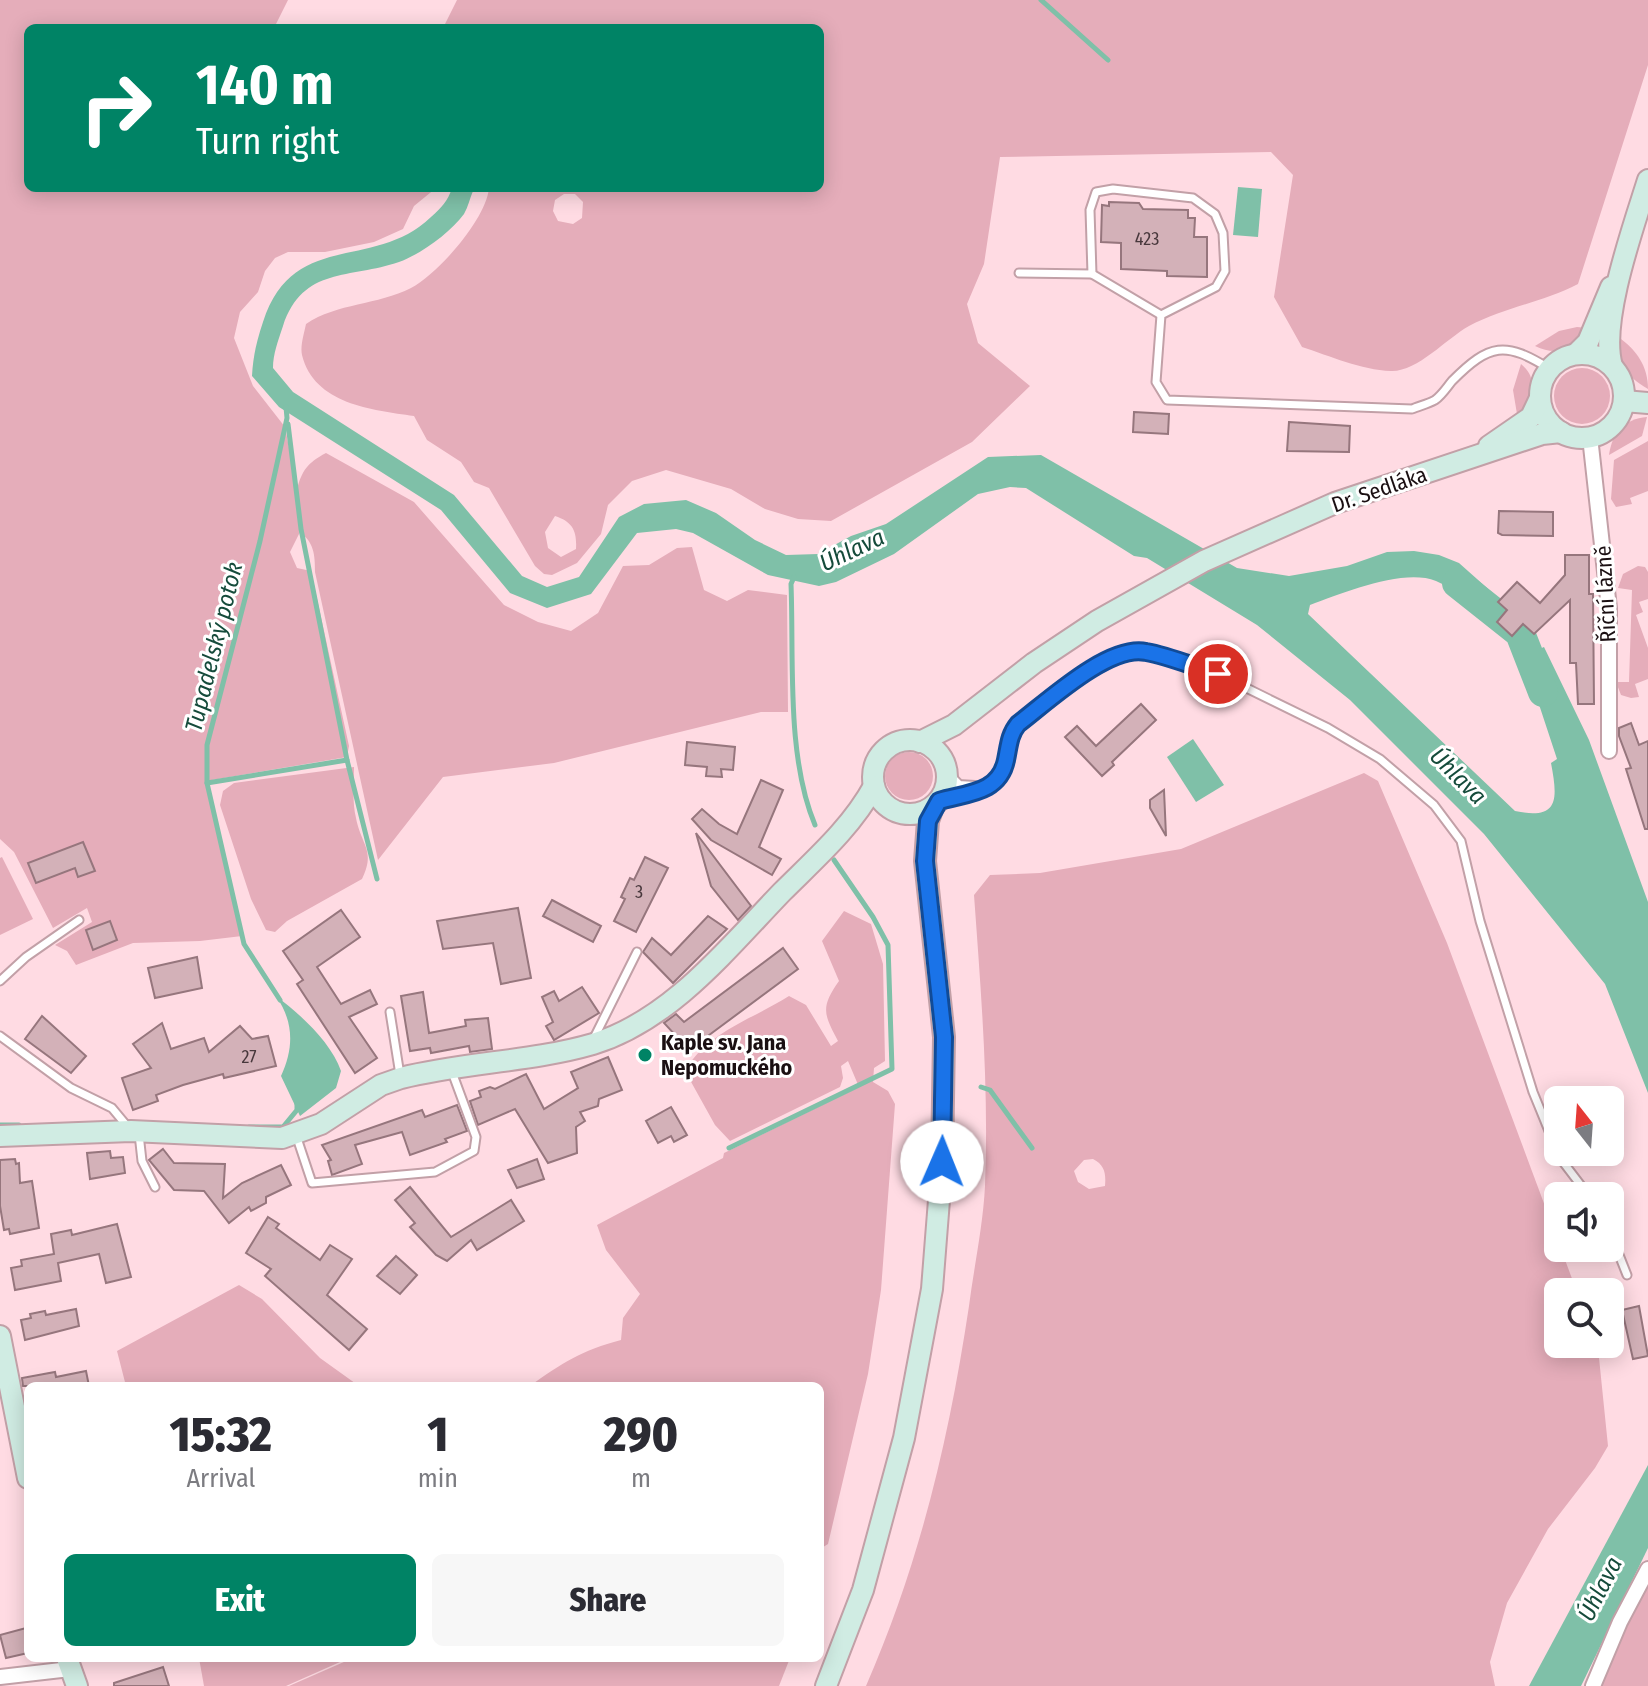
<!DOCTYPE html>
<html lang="en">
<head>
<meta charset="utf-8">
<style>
  body { margin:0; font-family:"Fira Sans Condensed",sans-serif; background:#f7f7f7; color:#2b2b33; height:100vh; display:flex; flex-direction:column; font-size:30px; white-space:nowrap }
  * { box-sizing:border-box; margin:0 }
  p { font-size:26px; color:#7c7c81 }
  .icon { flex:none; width:44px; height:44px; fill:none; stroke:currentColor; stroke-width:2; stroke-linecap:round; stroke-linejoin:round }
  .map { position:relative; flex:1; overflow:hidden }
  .side { position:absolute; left:24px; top:1382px; width:800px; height:280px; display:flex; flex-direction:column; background:#fff; border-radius:12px; box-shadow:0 4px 20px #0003 }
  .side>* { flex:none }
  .hud { position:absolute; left:24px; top:24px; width:800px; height:168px; border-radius:12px; box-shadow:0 4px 20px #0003; background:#008365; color:#fff; overflow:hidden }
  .needle { width:52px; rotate:343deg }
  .fabs { position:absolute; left:1544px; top:1086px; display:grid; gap:16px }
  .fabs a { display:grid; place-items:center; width:80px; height:80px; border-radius:12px; background:#fff; box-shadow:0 4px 20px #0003; font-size:40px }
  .pin { position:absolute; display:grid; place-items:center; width:68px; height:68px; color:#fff; margin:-34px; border:4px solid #fff; border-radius:50%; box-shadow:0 2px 8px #0007 }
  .me { position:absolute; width:88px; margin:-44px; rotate:1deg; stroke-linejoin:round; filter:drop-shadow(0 0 6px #0008) }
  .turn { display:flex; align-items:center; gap:28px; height:168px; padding:0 40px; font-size:36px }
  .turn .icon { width:104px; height:104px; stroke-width:2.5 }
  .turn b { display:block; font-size:56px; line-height:68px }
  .eta { display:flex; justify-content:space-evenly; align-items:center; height:136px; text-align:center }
  .eta b { font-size:48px; font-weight:800; line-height:56px }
  .cta { display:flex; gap:16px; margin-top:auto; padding:16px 40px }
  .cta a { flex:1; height:92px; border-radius:12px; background:#008365; color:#fff; font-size:32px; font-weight:800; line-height:92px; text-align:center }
  .cta a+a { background:#f7f7f7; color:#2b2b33 }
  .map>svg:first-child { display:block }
  .green { fill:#e5adba; fill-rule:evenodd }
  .water { fill:#7fc0a8 }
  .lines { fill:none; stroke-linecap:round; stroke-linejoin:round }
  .stream { stroke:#7fc0a8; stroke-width:5 }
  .river { stroke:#7fc0a8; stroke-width:30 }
  .building { fill:#d3b1b8; stroke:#96767d; stroke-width:2 }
  .lane-casing { stroke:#c2a0a7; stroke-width:11 }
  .street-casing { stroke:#c2a0a7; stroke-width:18 }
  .secondary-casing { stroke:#c2a0a7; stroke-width:24 }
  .lane { stroke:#fff; stroke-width:7 }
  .street { stroke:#fff; stroke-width:14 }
  .secondary { stroke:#d0ece3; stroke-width:20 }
  .route-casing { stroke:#114b97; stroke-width:20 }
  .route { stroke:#1a73e8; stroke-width:14 }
  .poi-dot { fill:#008365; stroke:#fff; stroke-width:3 }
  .labels { text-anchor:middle; stroke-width:6; stroke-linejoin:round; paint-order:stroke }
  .number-label { font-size:18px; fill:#48383c }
  .street-label { font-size:22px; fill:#1a0f12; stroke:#fff }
  .poi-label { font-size:22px; font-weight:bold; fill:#1a0f12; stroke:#fff; text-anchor:start }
  .water-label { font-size:24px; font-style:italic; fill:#154b3b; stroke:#fff }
</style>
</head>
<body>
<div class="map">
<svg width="1648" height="1686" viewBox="0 0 1648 1686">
  <rect width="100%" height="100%" fill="#ffdbe3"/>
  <!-- green -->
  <g class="green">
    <path d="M0,0h288l-14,28h-246v160h408l-22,18 -11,23 -29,13 -49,10h-37l-13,6 -10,13 -7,21 -18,20 -6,26 19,48 32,41 12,62c5,-18 10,-26 29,-36l88,49 90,103 34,17 33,9 27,-18 25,-47 26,-1 28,-17 15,-1 12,43 23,11 21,-11 39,5 1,117h-27l-207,51 -111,14 -65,83 -63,-288c0,-18 -1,-29 -15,-40l-10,20 7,16 14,3 38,175 -2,11 -135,23 -6,7 36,149 -42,5 -67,2 -57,22 -9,-14 -12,-6 37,-23 -5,-14 -34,20 -39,-76 -14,-13z"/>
    <path d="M457,0h1191v65l-70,219c-35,18 -75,24 -109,42 -23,13 -52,46 -78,45 -30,-1 -61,-15 -89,-24l-28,-50 19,-122 -22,-23 -271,5 -16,107 -17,40 11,39 52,43 -58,56 -141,79 -33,-2 -33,-10 -34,-20 -65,-19 -34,11 -24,24 -7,29 -24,29 -25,12 -8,-1 -9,-8 -46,-78 -15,-6 -13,-20 -34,-22 -13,-24c-42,-6 -100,-12 -112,-61 -2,-9 2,-21 4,-31 31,-21 72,-19 105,-36 28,-15 75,-69 78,-100h331v-160h-377zM564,194h11l8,8 -1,16 -9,6 -15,-3 -5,-10 2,-11zM555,516c18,6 22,15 21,33l-15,8 -13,-9 -3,-16z"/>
    <path d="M1577,327l11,1c-15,19 -28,30 -53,18l24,-15z"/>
    <path d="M1618,337c18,12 30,29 30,52 -23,-13 -30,-26 -30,-52z"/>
    <path d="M1521,364c21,18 8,36 -3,56l-5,-30z"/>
    <circle cx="1582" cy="396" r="28"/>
    <path d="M1647,417l-5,19 -33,19c3,-22 15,-36 38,-38z"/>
    <path d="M1648,441v50l-18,7 2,6 -16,3 -5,-8 3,-39z"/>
    <path d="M1638,566l7,1 3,5v27l-9,3 4,10 -7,3 12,33v31l-13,5 4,13 -8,1 -10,-3 -5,-13h13l3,-92 -14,-2 5,-14z"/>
    <circle cx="909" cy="776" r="24"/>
    <path d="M354,767c0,17 -2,35 2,51 5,27 20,32 6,61l-75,42 -12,11 -9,-2 -15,-31 -31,-94 3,-14 11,-8z"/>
    <path d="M1364,773l14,8 69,162 130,349h-19v52h38l2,4 10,98 -13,22 -47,61 -41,74 -17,59 5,24h-629c54,-124 83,-247 103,-380 5,-39 14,-80 16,-120 4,-98 -4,-194 -11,-291l16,-20 50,-2 141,-24zM1093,1159c12,6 13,15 12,27l-16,3 -11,-7 -4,-11 10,-11z"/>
    <path d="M2,857l31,62 -33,16v-77z"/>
    <path d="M844,911l27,13 12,40 2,97 -11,7 -1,14 15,9 7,13 -14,186 -13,84 -40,170 -8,5v-163h-290c32,-23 52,-36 91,-46l2,-22 17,-24 -34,-44 -9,-25 126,-67 1,-5 135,-66 -11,-26 -7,5 2,12 -3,9 -110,54 -15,-16 -30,-54c22,-39 68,-52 104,-75l17,9 25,41 7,-5c-14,-27 -18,-33 1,-60l-17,-40z"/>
    <path d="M239,1285l23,14 58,59 39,28h-233l-9,-35z"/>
    <path d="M1648,1569v117h-55z"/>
    <path d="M199,1658h150l-63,28h-82z"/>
    <path d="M353,1658h437l-11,28h-490z"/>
  </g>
  <!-- water -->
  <g class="water">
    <path d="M1238,187l24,2 -4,48 -25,-2z"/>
    <path d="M452,188h20l1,3c-3,7 -5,16 -9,23 -14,19 -43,40 -65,48 -49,17 -96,4 -116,64 -5,15 -10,28 -10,42l20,24 161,103 68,81 25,11 32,-10 40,-60 25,-13 42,-4 30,13 39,27 31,15 32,-1 33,-18 35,-12 102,-67 53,-2 196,113 52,8 58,-10 40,-14 27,-1 25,4 20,8 36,32 -12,18c-15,-10 -30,-25 -47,-32 -33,-13 -93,12 -126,24l-2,9 207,197c44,9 43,-11 36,-48l6,-4 -34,-103 21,-9 45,93 59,162v191l-43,-109 -121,-150 -134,-134 -93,-75 -110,-67 -13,-2 -108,-68 -16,-1 -32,7 -84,60 -58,28 -17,4 -51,-11 -75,-42 -17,-4 -39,4 -46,61 -44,14 -37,-15 -69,-83 -162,-103 -27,-31c1,-20 5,-36 11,-54 30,-93 111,-50 168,-105 10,-9 17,-16 21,-29z"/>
    <path d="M1193,739l31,46 -28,17 -29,-45z"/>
    <path d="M276,996c24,18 55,46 65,75l-5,17 -36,28 -19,-40c13,-28 13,-54 -5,-80z"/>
    <path d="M1648,1465v83l-65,134 -2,4h-52z"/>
  </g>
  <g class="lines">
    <!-- stream -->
    <g class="stream">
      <path d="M1041,0l67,60"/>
      <path d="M794,577l-3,7c3,75 -5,172 24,241"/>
      <path d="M347,760l30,119"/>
      <path d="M207,783l140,-23 -46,-231 -13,-105"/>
      <path d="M280,1000l-36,-56 -37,-161v-38l53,-204 27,-123 -1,-11"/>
      <path d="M981,1087l9,3 42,58"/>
      <path d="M0,1125h19"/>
      <path d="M249,1127h34l14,-17v-6"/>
      <path d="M729,1148l163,-79 -4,-124 -15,-28 -39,-57"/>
    </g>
    <!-- river -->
    <path class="river" d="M1457,583l63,50 23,59"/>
  </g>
  <!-- building -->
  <g class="building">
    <path d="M1109,202l30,1 4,6 45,1v8h7l-1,19h13v40l-40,-1v-5l-46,-2v-26l-20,-1 1,-37 7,1z"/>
    <path d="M1134,412l35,2 -1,20 -35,-2z"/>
    <path d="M1289,422l61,4 -1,26 -62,-1z"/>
    <path d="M1499,511l54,1v24l-51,-1 -4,-2z"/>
    <path d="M1565,555h24v39h4l1,110h-16l-2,-41h-6v-63l-36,34 -11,-10 -11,12 -15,-14 10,-12 -9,-8 19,-20 23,21 25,-28z"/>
    <path d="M1141,704l15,16 -44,42 2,3 -12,11 -37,-39 12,-11 19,20z"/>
    <path d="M1631,723l8,22 9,-4v88h-3l-19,-60 5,-1 -12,-32v-8z"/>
    <path d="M687,742l48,5 -2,23 -12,-1 1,8 -16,-1 1,-9 -22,-2z"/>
    <path d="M761,780l22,10 -24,57 22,12 -9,16 -61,-35 -19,-21 10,-10 17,15 18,10z"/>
    <path d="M1164,790l2,46 -16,-28v-8z"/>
    <path d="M696,833l55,73 -13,14 -27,-34z"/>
    <path d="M83,842l12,29 -17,6 -3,-9 -39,15 -8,-20z"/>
    <path d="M645,857l23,11 -32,64 -22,-11 11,-22 -4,-2 9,-19 4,2z"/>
    <path d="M552,900l49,26 -8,16 -50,-26z"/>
    <path d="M518,908l13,70 -30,6 -8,-41 -50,6 -6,-28z"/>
    <path d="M341,910l19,27 -43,30 24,37 29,-14 7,14 -28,13 28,41 -22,15 -58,-89 6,-4 -20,-29z"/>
    <path d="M708,916l19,13 -54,54 -30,-31 9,-14 19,17z"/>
    <path d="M110,921l7,19 -24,10 -7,-20z"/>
    <path d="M783,948l15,21 -109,81 -25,-27 12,-9 8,8z"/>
    <path d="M197,957l5,31 -47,10 -7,-30z"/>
    <path d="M582,987l17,26 -45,27 -8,-14 7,-4 -11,-25 12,-6 5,10z"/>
    <path d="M423,992l6,41 37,-7 -1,-6 23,-2 4,31 -22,3 -1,-6 -38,7 -1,-5 -20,3 -9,-55z"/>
    <path d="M42,1016l44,40 -15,17 -46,-34z"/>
    <path d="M162,1023l9,26 33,-11 5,14 31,-26 12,13 16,-3 8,30 -52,12 -1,-4 -40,11 -27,10 2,6 -25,9 -11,-32 29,-10 -18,-24z"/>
    <path d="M608,1057l14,33 -23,9 -1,7 -18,6 5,9 -9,6 1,26 -29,10 -33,-54 -37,16 -8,-24 11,-4 -2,-6 11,-4 5,2 31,-15 18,35 34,-21 -7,-16z"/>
    <path d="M457,1105l10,26 -22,8 2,3 -37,13 -8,-23 -47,13 7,19 -30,11 -4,-14 3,-1 -9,-15 100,-35 3,7z"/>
    <path d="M671,1107l16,28 -13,7 -3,-6 -13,7 -12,-22z"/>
    <path d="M163,1149l11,14 51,1 -2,34 19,-15 39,-18 10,20 -25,12v6l-15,8 -2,-4 -20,16 -25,-32 -30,-1 -25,-30z"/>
    <path d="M110,1151l1,7 12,-1 2,16 -35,6 -3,-26z"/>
    <path d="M15,1159l1,5 3,-1 1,20 12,-2 7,47 -29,6 -1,-5 -5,1 -4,-24v-46z"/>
    <path d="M537,1159l7,20 -27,9 -9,-18z"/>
    <path d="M410,1187l41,50 60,-37 13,21 -47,29 -6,-10 -24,21 -11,-6 -26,-28 5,-4 -20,-23z"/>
    <path d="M268,1217l11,7 -3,4 44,32 10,-15 22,14 -25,36 40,34 -18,21 -84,-74 6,-7 -25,-16z"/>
    <path d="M117,1224l14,53 -25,6 -7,-29 -41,9 3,18 -46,9 -4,-22 11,-2 -1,-6 33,-6 -3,-20 20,-4 1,5z"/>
    <path d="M396,1256l21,19 -17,19 -23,-18z"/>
    <path d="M1639,1306l9,50 -15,3 -11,-49z"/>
    <path d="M76,1309l3,17 -54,14 -4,-20 10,-2 -1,-4 15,-3 1,4z"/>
    <path d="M86,1371l3,15h-66l-1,-8 33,-6 1,5z"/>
    <path d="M26,1628l2,25 -22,5 -6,-23z"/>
    <path d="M163,1667l6,19h-55v-3z"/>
  </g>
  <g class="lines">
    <defs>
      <g id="lane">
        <path d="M1019,273l73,1 -2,-64 6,-18 17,-3 80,9 22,16 8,19 2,38 -9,16 -55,28 -5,67 11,18 245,9c7,-3 16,-5 23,-9 7,-5 12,-13 17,-19 38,-38 53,-40 98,-12"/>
        <path d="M1092,274l69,41"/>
        <path d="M1018,724l89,-65 20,-7 18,-1 73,23 110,54 52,31 54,46 27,36 19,80 53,171 27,66 29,38"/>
        <path d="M0,981l26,-24 53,-37"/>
        <path d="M390,1012l10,63"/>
        <path d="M0,1036l71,52 41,20 15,18"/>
        <path d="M593,1040l44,-88"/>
        <path d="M139,1134l3,27 13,26"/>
        <path d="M296,1135l16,48 123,-11 39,-21 2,-14 -24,-65"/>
        <path d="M1610,1232l17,43"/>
      </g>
      <g id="street">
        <path d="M1590,437l19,171v143"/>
        <path d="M947,777l11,11 17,1"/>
        <path d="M939,801c27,-8 60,-7 67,-41 3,-14 3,-25 12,-36"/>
        <path d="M0,1677l70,-8"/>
        <path d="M1593,1686l27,-64 28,-53"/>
      </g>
      <g id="secondary">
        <circle cx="1582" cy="396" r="42"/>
        <path d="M1576,354l12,-12 23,-55"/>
        <path d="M1612,366c-13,-44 22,-141 36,-186"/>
        <path d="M1624,401l24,2"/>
        <path d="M1489,446l42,-29 9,-19"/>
        <circle cx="910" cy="777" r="37"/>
        <path d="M920,742l34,-17 80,-62 63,-42 107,-60 131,-58 207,-69 19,-2"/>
        <path d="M0,1136l131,-5 151,7 39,-14 60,-39 20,-7c63,-16 130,-16 192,-34 78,-24 134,-95 189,-152 33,-33 69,-64 92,-106"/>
        <path d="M0,1336l28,142"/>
        <path d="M67,1658l10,28"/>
        <path d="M826,1686l37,-96 41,-152 28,-149 10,-127 2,-125 -19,-176 3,-40 5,-14"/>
      </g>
    </defs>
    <!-- lane casing -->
    <use href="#lane" class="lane-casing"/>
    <!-- street casing -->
    <use href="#street" class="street-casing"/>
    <!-- secondary casing -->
    <use href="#secondary" class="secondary-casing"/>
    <!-- lane -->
    <use href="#lane" class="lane"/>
    <!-- street -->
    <use href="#street" class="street"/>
    <!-- secondary -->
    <use href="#secondary" class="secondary"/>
  </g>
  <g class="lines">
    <defs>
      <path id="route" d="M942,1162l2,-125 -19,-176 3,-40 11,-20c27,-8 60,-7 67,-41 3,-14 3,-25 12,-36 29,-22 91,-80 128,-72 24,4 48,15 72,22"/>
    </defs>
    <!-- route casing -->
    <use href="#route" class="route-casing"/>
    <!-- route -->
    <use href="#route" class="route"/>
  </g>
  <!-- markers -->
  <circle class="poi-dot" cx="645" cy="1055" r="8"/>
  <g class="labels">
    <!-- number labels -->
    <g class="number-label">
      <text x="1147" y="245">423</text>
      <text x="639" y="898">3</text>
      <text x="249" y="1063">27</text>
    </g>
    <!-- street labels -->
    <g class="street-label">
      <text transform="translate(1379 489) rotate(-19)" y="8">Dr. Sedláka</text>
      <text transform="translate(1605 594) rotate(-93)" y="8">Říční lázně</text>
    </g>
    <!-- poi labels -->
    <g class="poi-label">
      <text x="661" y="1050">Kaple sv. Jana<tspan x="661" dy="25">Nepomuckého</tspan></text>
    </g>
    <!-- water labels -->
    <g class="water-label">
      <text transform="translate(852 550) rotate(-25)" y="8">Úhlava</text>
      <text transform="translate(214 647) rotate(-76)" y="8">Tupadelský potok</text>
      <text transform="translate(1458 776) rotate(45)" y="8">Úhlava</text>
      <text transform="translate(1600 1589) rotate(-63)" y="8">Úhlava</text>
    </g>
  </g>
</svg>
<div class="fabs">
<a><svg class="needle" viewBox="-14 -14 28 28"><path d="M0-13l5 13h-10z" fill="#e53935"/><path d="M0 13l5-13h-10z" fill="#7c7c81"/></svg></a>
<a><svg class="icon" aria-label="sound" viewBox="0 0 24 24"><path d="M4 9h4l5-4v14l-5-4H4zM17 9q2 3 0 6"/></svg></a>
<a><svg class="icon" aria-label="search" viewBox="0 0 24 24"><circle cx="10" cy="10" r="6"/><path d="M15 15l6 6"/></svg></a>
</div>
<div class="pin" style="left:1218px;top:674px;background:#d93025"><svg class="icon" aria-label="arrive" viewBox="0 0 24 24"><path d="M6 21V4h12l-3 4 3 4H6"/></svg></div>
<svg class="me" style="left:942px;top:1162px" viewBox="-20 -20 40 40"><circle r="19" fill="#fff"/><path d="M0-13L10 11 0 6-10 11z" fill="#1a73e8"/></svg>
<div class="hud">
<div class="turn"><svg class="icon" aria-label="right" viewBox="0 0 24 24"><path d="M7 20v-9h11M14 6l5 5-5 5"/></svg><div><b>140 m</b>Turn right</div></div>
</div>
<section class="side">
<div class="eta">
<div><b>15:32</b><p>Arrival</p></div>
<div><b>1</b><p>min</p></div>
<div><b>290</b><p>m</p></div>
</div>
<div class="cta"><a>Exit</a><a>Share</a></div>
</section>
</div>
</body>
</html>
